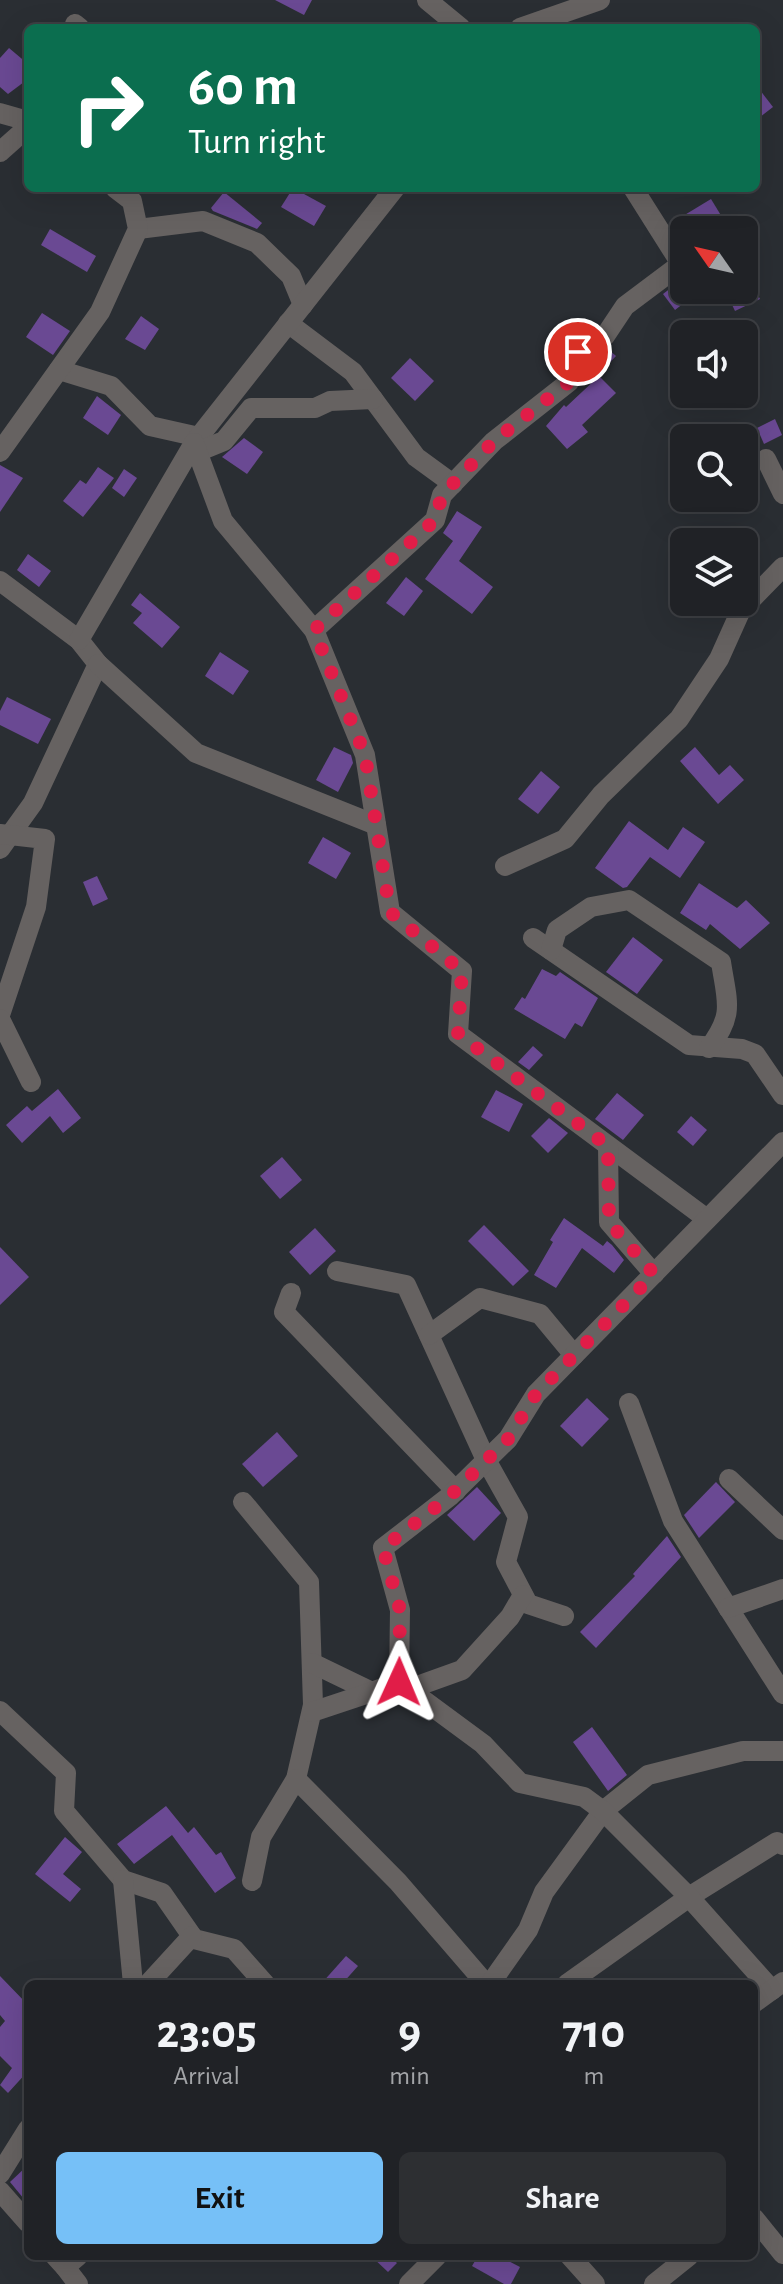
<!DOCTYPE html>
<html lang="en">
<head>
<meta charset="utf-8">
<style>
  body { margin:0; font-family:"Alegreya Sans",sans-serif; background:#2d2f32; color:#f1f3f6; height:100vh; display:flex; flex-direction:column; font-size:30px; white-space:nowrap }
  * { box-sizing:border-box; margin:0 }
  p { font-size:26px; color:#a2a4a7 }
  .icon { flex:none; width:44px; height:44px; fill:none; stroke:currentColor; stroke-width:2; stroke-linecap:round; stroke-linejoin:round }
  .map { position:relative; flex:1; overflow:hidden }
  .drawer { position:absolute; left:24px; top:1980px; width:734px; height:280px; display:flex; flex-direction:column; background:#202226; border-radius:12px; box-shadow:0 8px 32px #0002,0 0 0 2px #3d3f43 }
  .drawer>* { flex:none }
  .banner { position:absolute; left:24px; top:24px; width:736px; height:168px; border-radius:12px; box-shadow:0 8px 32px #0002,0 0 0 2px #3d3f43; background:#0b6e4f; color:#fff; overflow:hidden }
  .needle { width:52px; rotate:304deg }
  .fabs { position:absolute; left:670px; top:216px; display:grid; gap:16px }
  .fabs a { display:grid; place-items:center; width:88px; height:88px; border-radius:12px; background:#202226; box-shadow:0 8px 32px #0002,0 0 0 2px #3d3f43; font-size:40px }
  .pin { position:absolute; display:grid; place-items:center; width:68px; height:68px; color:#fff; margin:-34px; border:4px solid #fff; border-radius:50%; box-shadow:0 2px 8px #0007 }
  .me { position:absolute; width:88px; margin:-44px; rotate:1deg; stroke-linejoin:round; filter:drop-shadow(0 0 6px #0008) }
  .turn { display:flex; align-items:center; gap:28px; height:168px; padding:0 32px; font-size:36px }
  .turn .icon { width:104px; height:104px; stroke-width:2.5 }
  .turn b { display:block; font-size:56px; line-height:68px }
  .eta { display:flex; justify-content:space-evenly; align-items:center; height:136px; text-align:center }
  .eta b { font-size:48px; font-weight:600; line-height:56px }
  .button { display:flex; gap:16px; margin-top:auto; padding:16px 32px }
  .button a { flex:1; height:92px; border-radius:12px; background:#76c0f7; color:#111; font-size:32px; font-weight:600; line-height:92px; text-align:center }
  .button a+a { background:#2d2f32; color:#f1f3f6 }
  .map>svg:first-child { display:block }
  .building { fill:#6a4993 }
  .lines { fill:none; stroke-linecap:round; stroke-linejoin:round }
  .minor { stroke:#666261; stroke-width:20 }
  .route { stroke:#e11d48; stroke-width:14; stroke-dasharray:0 25.2 }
</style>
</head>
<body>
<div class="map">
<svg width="783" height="2284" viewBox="0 0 783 2284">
  <rect width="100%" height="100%" fill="#2a2e33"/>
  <!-- building -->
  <g class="building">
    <path d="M275,0h37l-8,15z"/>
    <path d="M9,48l19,16v15l-20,15 -8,-7v-29z"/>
    <path d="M756,85l17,22 -17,13z"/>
    <path d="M293,188l33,18 -12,20 -33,-19z"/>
    <path d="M224,192l38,31 -5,6 -44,-18 -2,-3z"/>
    <path d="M711,199l14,23 -13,8h-27l-7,-11z"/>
    <path d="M50,229l46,27 -9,16 -46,-27z"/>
    <path d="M744,267l16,32 -25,12 -10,-21h19z"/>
    <path d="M680,281l4,9 9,6 -18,14 -12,-16z"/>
    <path d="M42,313l28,18 -17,24 -27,-18z"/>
    <path d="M141,316l18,13 -14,21 -20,-11z"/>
    <path d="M608,349l8,7 -17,18 -11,-11z"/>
    <path d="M410,358l24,23 -19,20 -24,-23z"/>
    <path d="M599,376l17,17 -34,32 6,7 -21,17 -21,-23 18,-21 2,2z"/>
    <path d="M97,396l24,19 -13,20 -25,-17z"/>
    <path d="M775,419l7,16 -18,9 -7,-16z"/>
    <path d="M244,438l19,14 -16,22 -25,-17z"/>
    <path d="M0,465l23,13 -23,34z"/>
    <path d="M98,467l16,11 -31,39 -20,-16 17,-21 6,4z"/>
    <path d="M124,469l13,9 -13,19 -12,-9z"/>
    <path d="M457,511l25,16 -23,34 34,26 -21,27 -47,-35 28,-38 -10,-8z"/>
    <path d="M28,554l23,17 -12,16 -22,-17z"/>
    <path d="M406,577l17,14 -19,25 -18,-13z"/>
    <path d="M140,593l40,34 -18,21 -29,-25 9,-10 -11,-8z"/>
    <path d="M220,652l29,19 -16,24 -28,-19z"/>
    <path d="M7,697l44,22 -13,25 -38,-19v-14z"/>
    <path d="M334,747l17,8 2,8 -15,29 -22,-12z"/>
    <path d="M695,747l24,28 11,-10 14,15 -26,24 -38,-43z"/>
    <path d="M541,771l19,16 -22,27 -20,-15z"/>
    <path d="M629,821l39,29 15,-23 22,15 -25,36 -30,-21 -23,30 -4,1 -28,-20z"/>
    <path d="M323,837l28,16 -15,26 -28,-16z"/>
    <path d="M97,876l11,23 -15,7 -10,-24z"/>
    <path d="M699,883l38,25 9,-8 24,23 -30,26 -30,-25 -4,6 -26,-17z"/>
    <path d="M633,937l30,23 -26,34 -31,-22z"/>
    <path d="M542,969l14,7 4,-4 38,26 -16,29 -7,-4 -10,16 -51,-30 8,-12 3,2z"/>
    <path d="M533,1046l10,9 -14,15 -11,-8z"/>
    <path d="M58,1089l23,29 -18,15 -13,-17 -28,27 -16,-18 21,-19 5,5z"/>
    <path d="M496,1090l27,14 -14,28 -28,-15z"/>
    <path d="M617,1093l27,22 -21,25 -28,-21z"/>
    <path d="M691,1116l16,14 -14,16 -16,-14z"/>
    <path d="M549,1118l19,15 -20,20 -17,-17z"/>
    <path d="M282,1157l20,23 -22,19 -20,-23z"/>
    <path d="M564,1218l39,28 4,-5 5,4 12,15 -10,13 -32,-25 -26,40 -22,-13 19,-33 -3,-2z"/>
    <path d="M484,1225l45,46 -16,15 -45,-45z"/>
    <path d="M315,1228l21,23 -26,24 -21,-23z"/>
    <path d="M0,1247l29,30 -29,28z"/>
    <path d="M587,1398l22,21 -27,28 -22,-21z"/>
    <path d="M277,1432l21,24 -35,31 -21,-23z"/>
    <path d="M716,1482l19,20 -36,36 -15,-23z"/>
    <path d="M477,1487l24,26 -27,28 -27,-26z"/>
    <path d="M667,1536l14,21 -85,91 -16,-16 55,-56 -2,-2z"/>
    <path d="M592,1727l35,48 -19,16 -35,-49z"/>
    <path d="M166,1806l22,27 6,-6 22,28 5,-3 15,26 -21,15 -43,-58 -38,29 -17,-20z"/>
    <path d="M65,1837l17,15 -19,22 18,15 -11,13 -35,-28z"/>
    <path d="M346,1956l12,10 -16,18h-21z"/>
    <path d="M0,1976l28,29v66l-20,22 -8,-8 12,-17 -12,-12v-29l5,-6 -5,-6z"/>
    <path d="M28,2165v31l-4,3 -14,-17z"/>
    <path d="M371,2256h18l8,7 -9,9z"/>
    <path d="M478,2256h21l21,11 -9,17h-7l-32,-18z"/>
  </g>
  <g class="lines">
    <!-- minor -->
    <g class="minor">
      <path d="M427,0l34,28"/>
      <path d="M75,24l5,4"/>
      <path d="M520,28l80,-28"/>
      <path d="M0,113l28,8"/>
      <path d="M0,152l28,-25"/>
      <path d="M138,229l65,-8 54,22 34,33 12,29"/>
      <path d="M288,323l65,49 63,85 37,27"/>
      <path d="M59,370l52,16 39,40 49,11"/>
      <path d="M194,443l201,-255"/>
      <path d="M0,452l100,-140 38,-83 -6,-28 -17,-13"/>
      <path d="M197,452l27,-11 27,-33h64l15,-7 43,-2"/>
      <path d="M766,459l17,35"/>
      <path d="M0,581l79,59 19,24 -65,139 -33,46"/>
      <path d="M314,630l121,-110 7,-25 52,-54 75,-59 9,-30 27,-16 20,-30 56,-42 -48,-76"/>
      <path d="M79,640l115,-197 29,78 91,109 51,125 25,157 72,59 -4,63 249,185"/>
      <path d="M98,664l98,89 180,72"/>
      <path d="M0,834l45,5 -9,68 -36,108"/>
      <path d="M505,866l60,-27 36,-44 78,-76 40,-60 22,-49 42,-43"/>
      <path d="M533,938l156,107 53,4 13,5 28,41"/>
      <path d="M551,950l6,-20 34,-23 38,-7 92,62c6,40 14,52 -12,86"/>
      <path d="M0,1019l31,63"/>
      <path d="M608,1146l1,76 45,52"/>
      <path d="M337,1271l69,14 80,175 32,57 -12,45 22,42 36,12"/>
      <path d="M291,1293l-7,19 172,179"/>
      <path d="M429,1335l51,-37 60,16 34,41"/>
      <path d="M629,1403l44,118 110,173"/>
      <path d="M729,1479l54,51"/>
      <path d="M243,1502l66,80 4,123 -17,74 -35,58 -9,44"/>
      <path d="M728,1608l55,-19"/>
      <path d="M312,1663l60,29 27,-10"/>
      <path d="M409,1689l53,-19 48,-53 13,-22"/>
      <path d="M0,1711l66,62 -2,38 59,69 39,13 32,46 40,10 31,35"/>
      <path d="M312,1712l60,-20"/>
      <path d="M296,1779l102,103 88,102"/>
      <path d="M123,1880l10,104"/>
      <path d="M148,1984l44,-48"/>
      <path d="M490,1984l38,-54 16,-38 59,-81 45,-36 95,-24h40"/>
      <path d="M567,1984l125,-89 85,-53 6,3"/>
      <path d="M772,1990l-83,-93 -86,-86 -19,-14 -64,-14 -37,-39 -84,-62 1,-72 -17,-62 67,-52 58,-57 28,-45 247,-252"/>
      <path d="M754,2003l29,-21"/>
      <path d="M0,2174l28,-45"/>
      <path d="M0,2191l28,32"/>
      <path d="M754,2218l29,36"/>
      <path d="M55,2256l10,11 13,-11"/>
      <path d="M570,2256l25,28"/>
      <path d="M65,2267l13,17"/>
      <path d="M409,2284l28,-28"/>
      <path d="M654,2284l35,-28"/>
    </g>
  </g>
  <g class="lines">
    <!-- route -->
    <path class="route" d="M399,1682l1,-72 -17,-62 67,-52 58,-57 28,-45 118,-120 -45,-52 -1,-76 -150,-112 4,-63 -72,-59 -25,-157 -51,-125 121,-110 7,-25 52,-54 75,-59 9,-30"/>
  </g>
</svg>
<div class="fabs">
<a><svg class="needle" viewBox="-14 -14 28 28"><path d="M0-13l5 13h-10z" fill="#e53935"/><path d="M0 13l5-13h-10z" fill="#a2a4a7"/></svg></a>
<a><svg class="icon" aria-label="sound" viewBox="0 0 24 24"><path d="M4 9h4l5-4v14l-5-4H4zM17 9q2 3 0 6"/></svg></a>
<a><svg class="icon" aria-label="search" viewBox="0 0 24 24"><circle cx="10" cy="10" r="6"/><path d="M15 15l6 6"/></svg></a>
<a><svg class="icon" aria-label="layers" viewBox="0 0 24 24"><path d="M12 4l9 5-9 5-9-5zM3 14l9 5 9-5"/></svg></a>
</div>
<div class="pin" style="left:578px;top:352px;background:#d93025"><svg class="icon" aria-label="arrive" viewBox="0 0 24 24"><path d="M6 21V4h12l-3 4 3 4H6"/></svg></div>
<svg class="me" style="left:399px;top:1682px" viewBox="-20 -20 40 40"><path d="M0-17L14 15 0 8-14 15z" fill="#e11d48" stroke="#fff" stroke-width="4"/></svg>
<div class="banner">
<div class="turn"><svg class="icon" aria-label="right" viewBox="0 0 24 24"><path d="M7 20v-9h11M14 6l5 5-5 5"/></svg><div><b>60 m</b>Turn right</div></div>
</div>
<section class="drawer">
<div class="eta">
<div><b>23:05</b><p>Arrival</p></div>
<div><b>9</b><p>min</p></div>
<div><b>710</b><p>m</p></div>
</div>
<div class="button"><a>Exit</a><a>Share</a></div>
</section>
</div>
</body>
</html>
